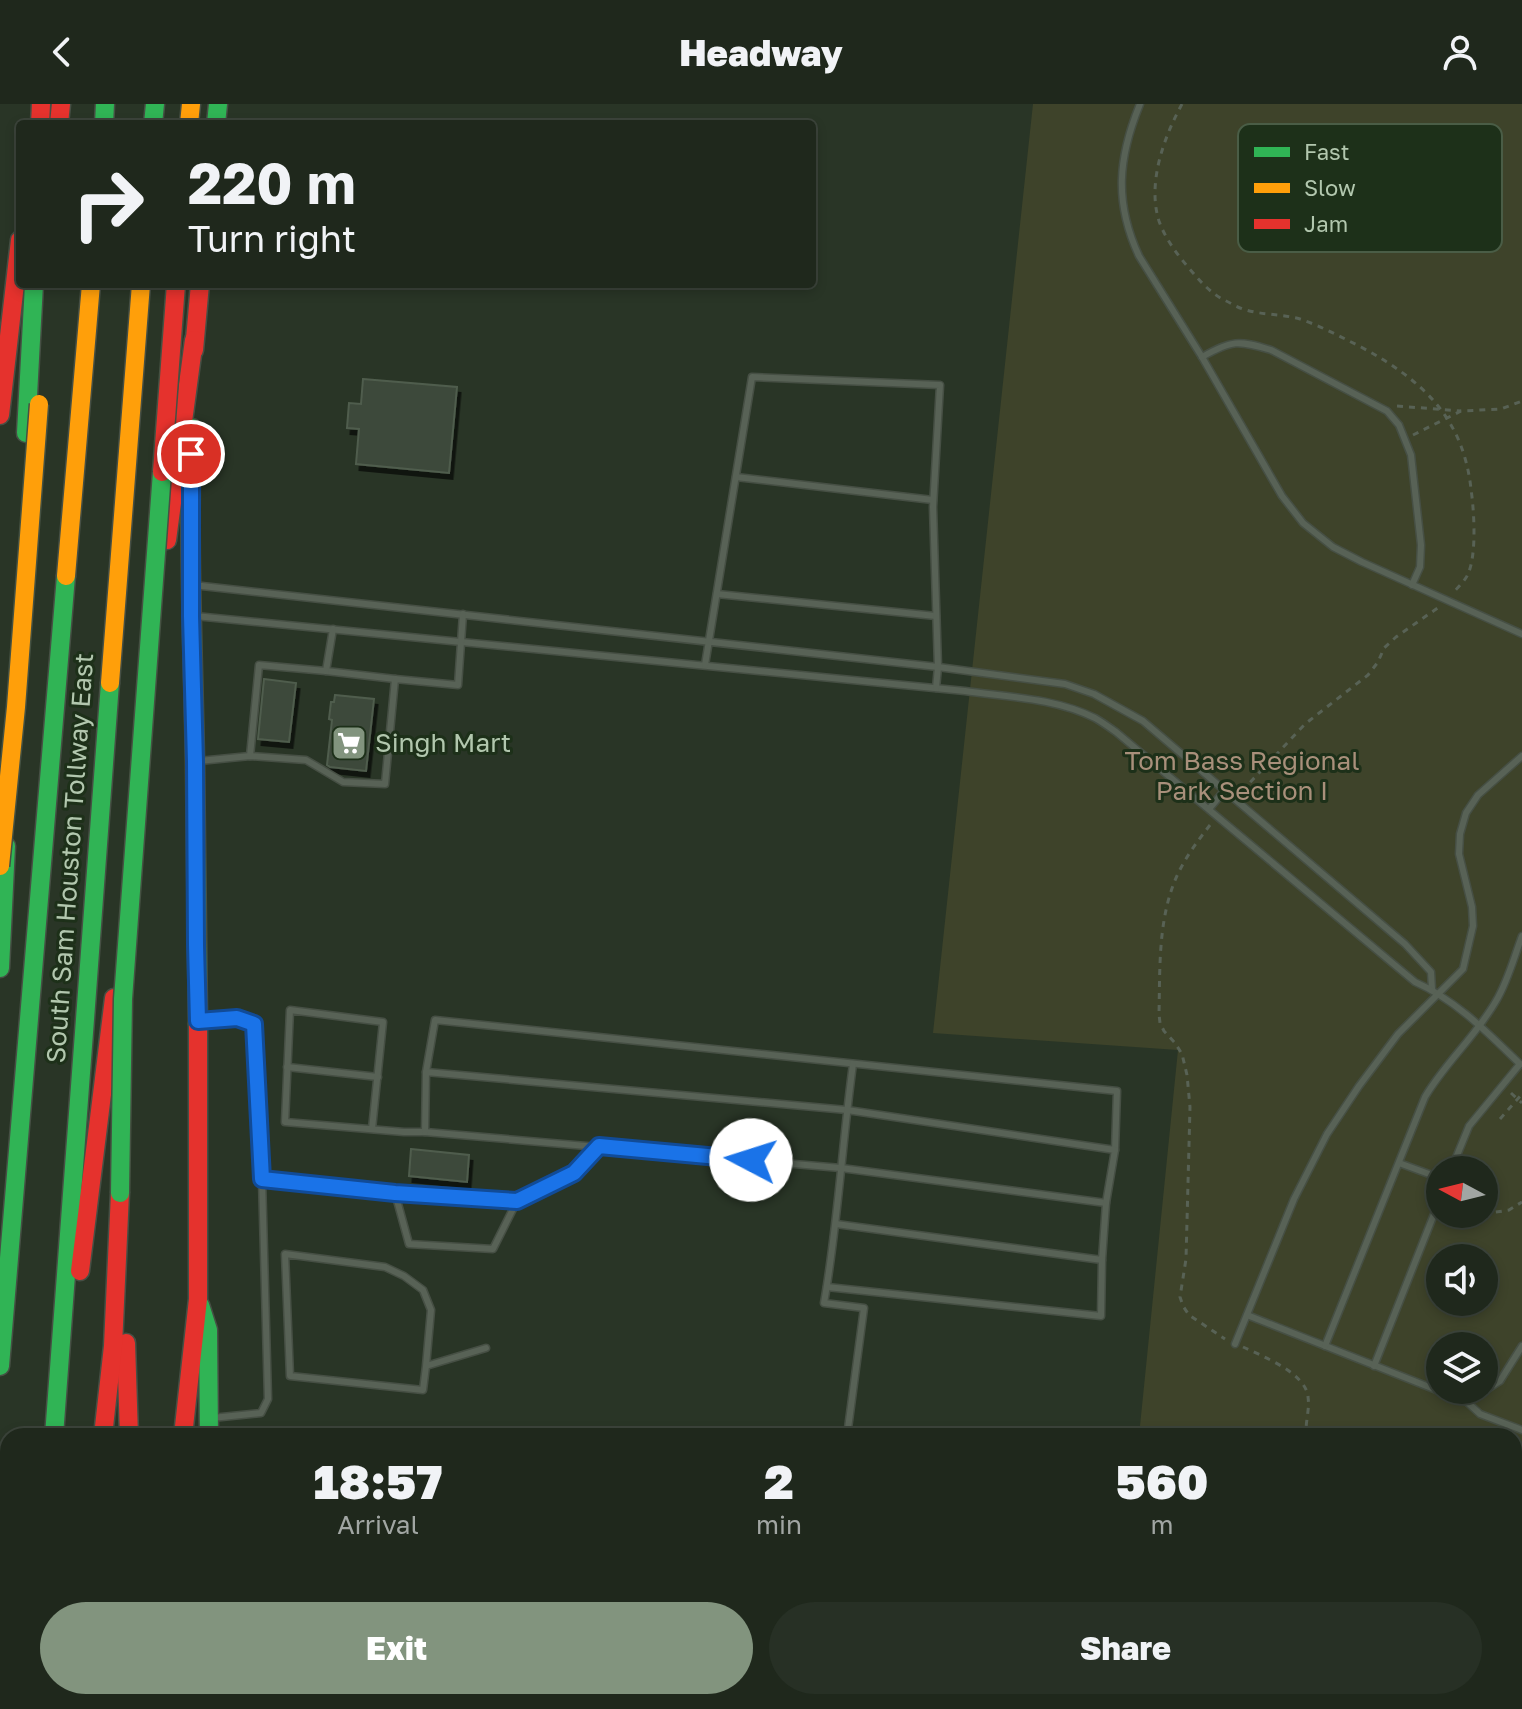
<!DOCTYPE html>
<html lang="en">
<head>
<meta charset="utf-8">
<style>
  body { margin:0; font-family:"Golos Text",sans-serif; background:#273025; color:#f1f3f6; height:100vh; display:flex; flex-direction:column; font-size:30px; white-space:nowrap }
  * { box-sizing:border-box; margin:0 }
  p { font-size:26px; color:#a1a6a3 }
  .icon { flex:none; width:44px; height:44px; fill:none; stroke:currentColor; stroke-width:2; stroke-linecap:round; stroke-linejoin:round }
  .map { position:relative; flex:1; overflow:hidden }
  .drawer { position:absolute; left:0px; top:1324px; width:1522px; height:282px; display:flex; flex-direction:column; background:#1f281c; border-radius:24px 24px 0 0; box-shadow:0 4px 12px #0003,0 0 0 2px #3c443b }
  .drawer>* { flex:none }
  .banner { position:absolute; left:16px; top:16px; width:800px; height:168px; border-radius:8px; box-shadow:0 4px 12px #0003,0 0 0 2px #3c443b; background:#1f281c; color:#f1f3f6; overflow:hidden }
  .needle { width:52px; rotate:277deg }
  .fabs { position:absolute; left:1426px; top:1052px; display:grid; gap:16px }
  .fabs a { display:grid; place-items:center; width:72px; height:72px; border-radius:50%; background:#1f281c; box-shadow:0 4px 12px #0003,0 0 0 2px #3c443b; font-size:40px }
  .pin { position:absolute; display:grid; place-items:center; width:68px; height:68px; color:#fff; margin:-34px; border:4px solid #fff; border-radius:50%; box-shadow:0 2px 8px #0007 }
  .me { position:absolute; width:88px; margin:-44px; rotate:275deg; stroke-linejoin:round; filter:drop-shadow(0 0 6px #0008) }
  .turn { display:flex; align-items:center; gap:28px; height:168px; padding:0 40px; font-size:36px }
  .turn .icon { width:104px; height:104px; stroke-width:2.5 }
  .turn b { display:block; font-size:56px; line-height:68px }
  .eta { display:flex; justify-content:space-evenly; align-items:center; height:136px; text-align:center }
  .eta b { font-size:48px; font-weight:800; line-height:56px }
  .cta { display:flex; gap:16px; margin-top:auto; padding:16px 40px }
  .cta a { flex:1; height:92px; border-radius:48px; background:#82947e; color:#fff; font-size:32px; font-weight:800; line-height:92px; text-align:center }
  .cta a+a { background:#273025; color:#f1f3f6 }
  header { display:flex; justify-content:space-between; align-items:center; height:104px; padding:0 40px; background:#1f281c; font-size:36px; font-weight:800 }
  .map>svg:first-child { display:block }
  .green { fill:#3e432a; fill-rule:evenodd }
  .building { fill:#3d493b; stroke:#505d4d; stroke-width:2; filter:url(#shadow) }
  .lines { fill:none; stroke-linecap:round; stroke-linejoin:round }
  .lane-casing { stroke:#464f44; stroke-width:9 }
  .fast-casing { stroke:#464f44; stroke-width:21 }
  .slow-casing { stroke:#464f44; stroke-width:21 }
  .jam-casing { stroke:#464f44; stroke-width:21 }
  .path { stroke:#586255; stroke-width:3; stroke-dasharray:6 6; stroke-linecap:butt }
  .lane { stroke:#586256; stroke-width:6 }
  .fast { stroke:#30b455; stroke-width:18 }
  .slow { stroke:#ff9f0a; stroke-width:18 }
  .jam { stroke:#e5322d; stroke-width:18 }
  .fast-bridge-casing { stroke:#455142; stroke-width:21; stroke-linecap:butt }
  .slow-bridge-casing { stroke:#455142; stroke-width:21; stroke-linecap:butt }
  .jam-bridge-casing { stroke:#455142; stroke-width:21; stroke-linecap:butt }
  .fast-bridge { stroke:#30b455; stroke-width:18 }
  .slow-bridge { stroke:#ff9f0a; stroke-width:18 }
  .jam-bridge { stroke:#e5322d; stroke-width:18 }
  .route-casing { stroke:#114b97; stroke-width:20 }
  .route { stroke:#1a73e8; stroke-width:14 }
  .labels { text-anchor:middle; stroke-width:6; stroke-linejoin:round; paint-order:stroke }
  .poi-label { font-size:26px; fill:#b2c7ae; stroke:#1d3019; text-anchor:start }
  .park-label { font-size:26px; fill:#a9907b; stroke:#1d3019 }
  .street-label { font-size:26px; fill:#b2c7ae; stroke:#1d3019 }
  .key { fill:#1d3019; stroke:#4a5d46; stroke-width:2 }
  .key-label { font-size:22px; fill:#b2c7ae }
</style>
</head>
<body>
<header><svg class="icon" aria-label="back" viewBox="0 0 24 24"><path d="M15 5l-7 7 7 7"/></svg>Headway<svg class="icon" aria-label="person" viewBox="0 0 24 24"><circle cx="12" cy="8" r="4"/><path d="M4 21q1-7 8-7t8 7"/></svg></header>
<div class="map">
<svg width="1522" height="1605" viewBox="0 0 1522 1605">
  <defs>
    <filter id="shadow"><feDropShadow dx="3.5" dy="6" stdDeviation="0" flood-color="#0009"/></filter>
  </defs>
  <rect width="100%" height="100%" fill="#293526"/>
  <!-- green -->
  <g class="green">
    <path d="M1033,0h489v1605h-411l1,-7h402v-266h-375l39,-386 -245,-17zM1440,1066h44v44h-44zM1440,1154h44v44h-44zM1440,1242h44v44h-44z"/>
    <path d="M286,1598h825l-1,7h-824z"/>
  </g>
  <!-- building -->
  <g class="building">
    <path d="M363,275l94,8 -8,86 -93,-9 3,-35 -12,-1 2,-25 12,1z"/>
    <path d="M264,575l32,4 -7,59 -31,-3z"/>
    <path d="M335,591l39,4 -8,72 -36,-4 -3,-2 5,-45 -3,-1 2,-17h3z"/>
    <path d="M411,1045l58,6 -2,27 -58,-6z"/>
  </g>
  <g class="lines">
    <defs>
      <g id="lane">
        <path d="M1140,0c-22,54 -26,98 -1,152l63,101 80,139 21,27 30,24 29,15 160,72"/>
        <path d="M1202,253c30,-17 36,-17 69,-7l116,61 12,14 12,30 10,90 -1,22 -8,18"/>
        <path d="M736,373l197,23"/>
        <path d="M193,481l745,82 127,17 29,10 49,27 262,223 26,28 1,17"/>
        <path d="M717,490l219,22"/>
        <path d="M195,512l770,75c43,6 90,7 130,27 7,4 14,9 21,14l299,250c41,18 73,51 105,82"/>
        <path d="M333,525l-7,42 69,8"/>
        <path d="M705,561l47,-288 188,8 -7,122 5,160 -2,21"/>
        <path d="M250,652l9,-91 67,6"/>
        <path d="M199,657l51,-5 56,4 37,22 42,2 10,-105 63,6 5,-71"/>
        <path d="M1209,705l15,-18"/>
        <path d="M202,916l35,-2 17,6 8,155 6,220 -7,14 -49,5"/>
        <path d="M287,963l91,10"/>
        <path d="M426,968l9,-52 682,71 -2,59"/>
        <path d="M372,1025l11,-107 -93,-12 -5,112 119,10h21l416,36 265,35"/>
        <path d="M425,1028l1,-60 421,38 268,40 -9,53 -4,57 -266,-36"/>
        <path d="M1399,1059l41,15"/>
        <path d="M1451,1066l18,-44 51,-62"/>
        <path d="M262,1075l133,14 122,8 -24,48 -84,-5 -14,-51"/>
        <path d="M517,1097l57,-28 25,-27"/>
        <path d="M827,1183l274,29 1,-56"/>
        <path d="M1247,1211l220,87"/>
        <path d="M1235,1240l59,-145 33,-65 32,-48 39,-52 65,-65 10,-43 -1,-19 -13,-53 1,-20 6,-21 12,-18 44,-39"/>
        <path d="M1325,1242l100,-249c20,-34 51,-61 71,-96 12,-20 18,-44 26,-65"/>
        <path d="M1522,1242l-22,35 -33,21 13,12 42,16"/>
        <path d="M426,1262l5,-56 -8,-20 -19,-14 -19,-9 -100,-13 5,122 133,14 3,-24 60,-18"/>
        <path d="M1374,1262l66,-167"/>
        <path d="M847,1332l17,-128 -40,-5c14,-79 18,-159 29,-239"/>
      </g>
      <g id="fast">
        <path d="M104,20l1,-20"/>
        <path d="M153,20l2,-20"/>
        <path d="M216,20l2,-20"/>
        <path d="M192,324c-4,112 1,223 3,334 1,88 2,175 3,262"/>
        <path d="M26,329l8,-149"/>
        <path d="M0,864l6,-122"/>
        <path d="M200,1201l8,25 1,106"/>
        <path d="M0,1262l66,-790"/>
        <path d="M54,1332l56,-753"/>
        <path d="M146,1598l1,7"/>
        <path d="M22,1605l3,-7"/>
      </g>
      <g id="slow">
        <path d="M189,20l2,-20"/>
        <path d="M66,472l25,-292"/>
        <path d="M110,579l31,-399"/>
      </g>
      <g id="jam">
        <path d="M40,20l1,-20"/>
        <path d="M59,20l2,-20"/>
        <path d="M194,246l6,-66"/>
        <path d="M0,311l20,-175"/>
        <path d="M167,436l27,-200"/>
        <path d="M80,1167l34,-273"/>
        <path d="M126,1239l3,93"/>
        <path d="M103,1332l10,-90 7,-153"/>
        <path d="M183,1332l15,-137v-275"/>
        <path d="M219,1598v7"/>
      </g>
    </defs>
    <!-- lane casing -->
    <use href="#lane" class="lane-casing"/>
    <!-- fast casing -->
    <use href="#fast" class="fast-casing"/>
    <!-- slow casing -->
    <use href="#slow" class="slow-casing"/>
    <!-- jam casing -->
    <use href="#jam" class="jam-casing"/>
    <!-- path -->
    <g class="path">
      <path d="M1182,0c-18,33 -35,79 -23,117 6,17 17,32 29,46 11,13 21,25 36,33 7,3 14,8 22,10 17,5 36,4 54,9 21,7 41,18 61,28 61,33 102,70 110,142 3,21 6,65 -3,85 -3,7 -10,13 -15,19"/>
      <path d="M1397,302l64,5"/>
      <path d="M1413,331l48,-24 40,-2 21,-8"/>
      <path d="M1242,687l63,-67 63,-49 10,-13 6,-14 12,-11 43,-30"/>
      <path d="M1210,721c-14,18 -28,37 -36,58 -16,41 -14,88 -15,131l1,9 4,8 11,12 7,11 5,21 3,32 -4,152 -6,38 3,9 6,9 36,24"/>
      <path d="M1511,989l11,10"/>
      <path d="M1500,1015l22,-25"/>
      <path d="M1484,1110l25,-4 13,-8"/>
      <path d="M1455,1117l3,-7"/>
      <path d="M1243,1243c19,9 63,26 65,50 2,12 -3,26 -2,39"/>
      <path d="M1275,1598l2,7"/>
    </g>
    <!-- lane -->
    <use href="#lane" class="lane"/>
    <!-- fast -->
    <use href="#fast" class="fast"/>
    <!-- slow -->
    <use href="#slow" class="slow"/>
    <!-- jam -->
    <use href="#jam" class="jam"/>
    <defs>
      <path id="fast-bridge" d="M120,1089l3,-194 39,-527"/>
      <path id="slow-bridge" d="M0,762l16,-159 23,-303"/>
      <path id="jam-bridge" d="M162,368l14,-188"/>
    </defs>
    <!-- fast-bridge casing -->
    <use href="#fast-bridge" class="fast-bridge-casing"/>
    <!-- slow-bridge casing -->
    <use href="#slow-bridge" class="slow-bridge-casing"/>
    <!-- jam-bridge casing -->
    <use href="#jam-bridge" class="jam-bridge-casing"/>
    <!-- fast-bridge -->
    <use href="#fast-bridge" class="fast-bridge"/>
    <!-- slow-bridge -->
    <use href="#slow-bridge" class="slow-bridge"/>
    <!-- jam-bridge -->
    <use href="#jam-bridge" class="jam-bridge"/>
  </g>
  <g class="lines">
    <defs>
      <path id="route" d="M191,350v162l4,146 1,183 2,76 39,-3 17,6 8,155 133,14 122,8 57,-28 25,-27 152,14"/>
    </defs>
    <!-- route casing -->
    <use href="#route" class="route-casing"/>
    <!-- route -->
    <use href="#route" class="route"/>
  </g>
  <!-- icons -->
  <defs>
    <symbol id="supermarket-square" viewBox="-11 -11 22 22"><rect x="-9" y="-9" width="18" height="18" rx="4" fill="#82947e" stroke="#1d3019"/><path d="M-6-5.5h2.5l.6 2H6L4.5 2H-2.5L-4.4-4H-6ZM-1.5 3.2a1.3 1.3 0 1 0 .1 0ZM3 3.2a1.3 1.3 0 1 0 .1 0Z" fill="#fff"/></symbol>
  </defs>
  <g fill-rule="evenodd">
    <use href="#supermarket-square" x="329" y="619" width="40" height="40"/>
  </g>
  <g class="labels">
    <!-- poi labels -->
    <g class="poi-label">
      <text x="375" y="648">Singh Mart</text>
    </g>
    <!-- park labels -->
    <g class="park-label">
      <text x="1242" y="666">Tom Bass Regional<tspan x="1242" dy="30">Park Section I</tspan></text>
    </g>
    <!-- street labels -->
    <g class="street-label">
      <text transform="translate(70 754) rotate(-86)" y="9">South Sam Houston Tollway East</text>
    </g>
  </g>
  <!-- legend -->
  <rect x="1238" y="20" width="264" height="128" rx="12" class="key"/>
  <rect x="1254" y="43" width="36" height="10" fill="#30b455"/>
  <rect x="1254" y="79" width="36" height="10" fill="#ff9f0a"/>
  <rect x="1254" y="115" width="36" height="10" fill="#e5322d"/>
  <g class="key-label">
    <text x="1304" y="56">Fast</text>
    <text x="1304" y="92">Slow</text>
    <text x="1304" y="128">Jam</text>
  </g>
</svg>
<div class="fabs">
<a><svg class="needle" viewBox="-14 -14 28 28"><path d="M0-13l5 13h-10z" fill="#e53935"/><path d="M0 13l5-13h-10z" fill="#a1a6a3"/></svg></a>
<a><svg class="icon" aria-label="sound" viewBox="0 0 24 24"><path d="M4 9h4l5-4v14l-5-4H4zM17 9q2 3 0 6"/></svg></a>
<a><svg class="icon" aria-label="layers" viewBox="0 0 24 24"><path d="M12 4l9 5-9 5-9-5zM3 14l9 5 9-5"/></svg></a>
</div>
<div class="pin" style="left:191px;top:350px;background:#d93025"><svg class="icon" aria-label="arrive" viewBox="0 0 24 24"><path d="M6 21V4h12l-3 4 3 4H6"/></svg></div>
<svg class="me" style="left:751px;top:1056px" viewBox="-20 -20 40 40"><circle r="19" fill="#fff"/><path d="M0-13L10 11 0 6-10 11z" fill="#1a73e8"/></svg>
<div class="banner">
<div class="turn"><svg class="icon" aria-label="right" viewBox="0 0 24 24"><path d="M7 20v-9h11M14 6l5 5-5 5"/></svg><div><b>220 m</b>Turn right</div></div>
</div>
<section class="drawer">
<div class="eta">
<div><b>18:57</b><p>Arrival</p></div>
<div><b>2</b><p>min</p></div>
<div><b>560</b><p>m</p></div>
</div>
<div class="cta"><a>Exit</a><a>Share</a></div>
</section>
</div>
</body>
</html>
